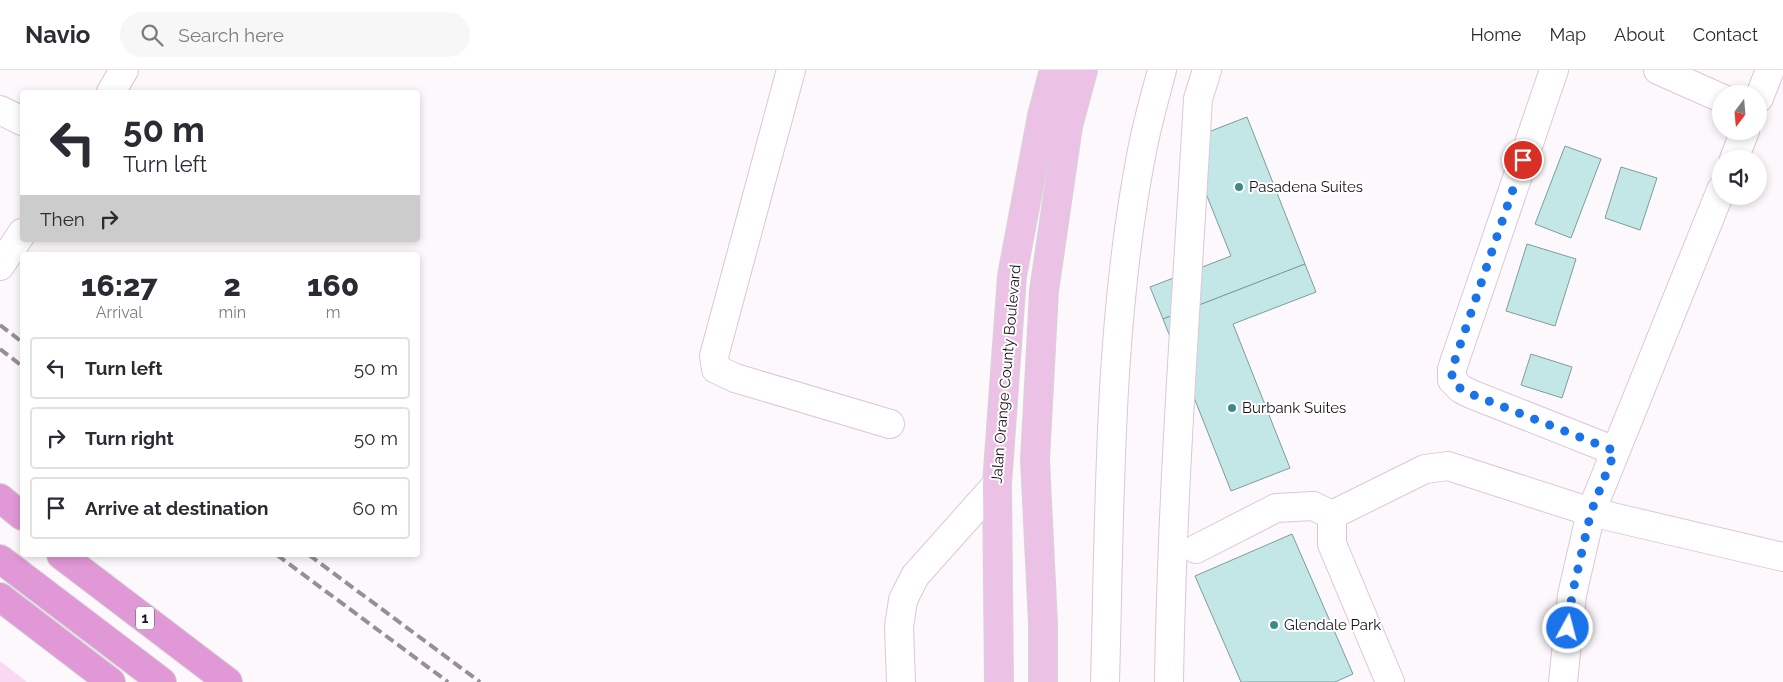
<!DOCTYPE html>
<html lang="en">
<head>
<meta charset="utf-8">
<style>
  body { margin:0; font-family:Raleway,sans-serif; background:#f7f7f7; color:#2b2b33; height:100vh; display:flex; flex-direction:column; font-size:19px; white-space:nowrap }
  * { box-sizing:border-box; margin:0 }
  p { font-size:16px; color:#7c7c81 }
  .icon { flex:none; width:28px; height:28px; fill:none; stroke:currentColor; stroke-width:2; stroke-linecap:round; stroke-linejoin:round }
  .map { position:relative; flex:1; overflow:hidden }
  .details { position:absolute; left:20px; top:182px; width:400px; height:305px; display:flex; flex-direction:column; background:#fff; border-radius:5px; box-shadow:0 2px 8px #0003 }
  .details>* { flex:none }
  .banner { position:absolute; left:20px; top:20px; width:400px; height:152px; border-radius:5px; box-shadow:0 2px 8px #0003; background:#fff; color:#2b2b33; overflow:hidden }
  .needle { width:32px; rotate:196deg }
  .buttons { position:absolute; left:1712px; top:15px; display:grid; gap:10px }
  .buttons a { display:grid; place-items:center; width:55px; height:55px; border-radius:50%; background:#fff; box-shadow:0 2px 8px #0003; font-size:25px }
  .pin { position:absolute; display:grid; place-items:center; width:42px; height:42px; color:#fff; margin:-21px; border:2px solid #fff; border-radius:50%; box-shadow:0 1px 5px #0007 }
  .me { position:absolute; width:55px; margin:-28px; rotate:7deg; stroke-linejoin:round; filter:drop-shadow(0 0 4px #0008) }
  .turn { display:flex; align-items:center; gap:18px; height:105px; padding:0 20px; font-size:22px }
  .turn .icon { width:65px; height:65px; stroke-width:2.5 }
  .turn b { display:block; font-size:35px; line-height:42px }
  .then { display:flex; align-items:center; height:48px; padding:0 20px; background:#0003; gap:10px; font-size:19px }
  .eta { display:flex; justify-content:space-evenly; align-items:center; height:85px; text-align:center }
  .eta b { font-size:30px; font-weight:800; line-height:35px }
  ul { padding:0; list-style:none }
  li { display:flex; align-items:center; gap:15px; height:62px; margin:0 10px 8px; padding:0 10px; border:2px solid #e1e1e2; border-radius:5px }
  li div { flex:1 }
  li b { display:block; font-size:19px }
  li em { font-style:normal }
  header { display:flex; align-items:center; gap:30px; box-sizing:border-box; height:70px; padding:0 25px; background:#fff; border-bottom:1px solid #e1e1e2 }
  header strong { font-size:24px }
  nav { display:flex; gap:28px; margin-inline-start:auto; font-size:18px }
  .search { width:350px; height:45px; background:#f7f7f7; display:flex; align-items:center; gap:12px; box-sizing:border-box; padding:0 18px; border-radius:28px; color:#7c7c81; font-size:19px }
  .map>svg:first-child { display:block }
  .green { fill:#fad8f4 }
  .building { fill:#c3e6e6; stroke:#7c9d9d }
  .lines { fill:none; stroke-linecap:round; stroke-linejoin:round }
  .minor-casing { stroke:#ddc6d9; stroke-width:30 }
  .major-casing { stroke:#d6d4d6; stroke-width:30 }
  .highway-casing { stroke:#d6d4d6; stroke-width:30 }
  .minor { stroke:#fff; stroke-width:28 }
  .major { stroke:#ecc1e6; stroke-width:28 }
  .highway { stroke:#e098d6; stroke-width:28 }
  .rail { stroke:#968f95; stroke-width:4; stroke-dasharray:10 5; stroke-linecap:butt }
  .route { stroke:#1a73e8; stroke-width:9; stroke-dasharray:0 16.2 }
  .poi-dot { fill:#408989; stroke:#fff; stroke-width:2 }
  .labels { text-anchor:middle; stroke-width:4; stroke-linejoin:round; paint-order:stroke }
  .shield { fill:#fff; stroke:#5f595e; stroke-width:1 }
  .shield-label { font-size:14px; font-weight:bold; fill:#1a1219 }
  .poi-label { font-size:15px; fill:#1a1219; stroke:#fff; text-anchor:start }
  .street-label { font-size:15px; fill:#1a1219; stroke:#fff }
</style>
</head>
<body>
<header>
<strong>Navio</strong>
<div class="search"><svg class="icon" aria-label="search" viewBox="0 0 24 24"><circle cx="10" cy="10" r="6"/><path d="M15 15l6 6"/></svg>Search here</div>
<nav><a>Home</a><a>Map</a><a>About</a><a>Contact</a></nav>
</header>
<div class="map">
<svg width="1783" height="612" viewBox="0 0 1783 612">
  <rect width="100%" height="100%" fill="#fdf8fc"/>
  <!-- green -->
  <path class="green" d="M0,591l27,21h-27z"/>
  <!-- building -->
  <g class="building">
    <path d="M1247,47l58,147 -142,55 -13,-32 81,-31 -46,-115z"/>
    <path d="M1565,76l36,13 -30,79 -36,-14z"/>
    <path d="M1621,97l36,11 -17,52 -35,-12z"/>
    <path d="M1527,174l49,15 -21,67 -49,-15z"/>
    <path d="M1305,194l11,28 -83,32 57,144 -59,23 -68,-172z"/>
    <path d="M1531,284l41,13 -10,31 -41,-13z"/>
    <path d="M1292,464l61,140 -18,8h-94l-46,-106z"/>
  </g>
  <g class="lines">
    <defs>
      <g id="minor">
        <path d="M791,0l-77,286 2,13 19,9 155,46"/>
        <path d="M1554,0l-98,287 -4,12v11l9,9 10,5 144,57"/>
        <path d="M1658,0l63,28"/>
        <path d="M111,22l13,-22"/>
        <path d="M1759,28l11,-28"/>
        <path d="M0,40l22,11"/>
        <path d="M1734,89l11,-28"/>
        <path d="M0,196l22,-33"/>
        <path d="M1196,479l80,-41 37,-2 19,9"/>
        <path d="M901,612l-2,-55 4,-27 12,-24 82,-92"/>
        <path d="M1105,612c5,-176 3,-358 37,-531 5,-27 13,-54 20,-81"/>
        <path d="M1169,612c3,-194 18,-389 29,-583l9,-29"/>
        <path d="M1390,612l-58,-138v-29l93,-46 23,-3 143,46 192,45"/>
        <path d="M1563,612l9,-87 19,-83 130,-322"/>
      </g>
      <g id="major">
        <path d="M999,612l-2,-198 15,-208 30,-160 12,-46"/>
        <path d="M1043,612v-58l-8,-164 9,-169 24,-165 15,-56"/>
      </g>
      <g id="highway">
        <path d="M0,428l22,18"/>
        <path d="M61,485l167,127"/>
        <path d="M0,489l162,123"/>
        <path d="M0,527l111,85"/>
      </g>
    </defs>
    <!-- minor casing -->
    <use href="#minor" class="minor-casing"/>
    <!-- major casing -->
    <use href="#major" class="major-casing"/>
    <!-- highway casing -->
    <use href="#highway" class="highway-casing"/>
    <!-- minor -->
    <use href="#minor" class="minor"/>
    <!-- major -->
    <use href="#major" class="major"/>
    <!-- highway -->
    <use href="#highway" class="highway"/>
    <!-- rail -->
    <g class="rail">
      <path d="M0,255l22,17"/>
      <path d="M0,279l22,17"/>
      <path d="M277,485l171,127"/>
      <path d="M309,485l171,127"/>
    </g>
  </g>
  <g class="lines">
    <!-- route -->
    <path class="route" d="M1523,90l-67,197 -4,12v11l9,9 10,5 144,57 -24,61 -19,83 -4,33"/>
  </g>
  <!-- markers -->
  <g class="poi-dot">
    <circle cx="1239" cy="117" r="5"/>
    <circle cx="1232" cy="338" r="5"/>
    <circle cx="1274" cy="555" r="5"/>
  </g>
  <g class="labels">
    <!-- shield labels -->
    <rect class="shield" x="136" y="536.5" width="18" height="23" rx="4"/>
    <g class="shield-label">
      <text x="145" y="553">1</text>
    </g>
    <!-- poi labels -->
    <g class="poi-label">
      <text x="1249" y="122">Pasadena Suites</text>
      <text x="1242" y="343">Burbank Suites</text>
      <text x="1284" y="560">Glendale Park</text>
    </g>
    <!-- street labels -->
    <g class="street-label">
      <text transform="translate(1006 304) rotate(-85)" y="5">Jalan Orange County Boulevard</text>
    </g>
  </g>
</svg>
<div class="buttons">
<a><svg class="needle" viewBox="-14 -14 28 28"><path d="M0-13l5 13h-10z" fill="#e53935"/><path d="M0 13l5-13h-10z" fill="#7c7c81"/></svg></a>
<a><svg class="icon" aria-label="sound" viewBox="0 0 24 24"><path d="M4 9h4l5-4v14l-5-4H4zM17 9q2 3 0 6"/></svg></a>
</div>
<div class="pin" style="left:1523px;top:90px;background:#d93025"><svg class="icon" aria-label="arrive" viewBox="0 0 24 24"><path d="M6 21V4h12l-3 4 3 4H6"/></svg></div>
<svg class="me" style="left:1568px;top:558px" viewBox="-20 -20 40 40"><circle r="17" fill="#1a73e8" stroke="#fff" stroke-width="3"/><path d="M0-11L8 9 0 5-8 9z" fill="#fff"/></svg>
<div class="banner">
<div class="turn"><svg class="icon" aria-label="left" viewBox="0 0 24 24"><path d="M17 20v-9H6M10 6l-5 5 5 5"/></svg><div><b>50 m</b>Turn left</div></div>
<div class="then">Then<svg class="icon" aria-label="right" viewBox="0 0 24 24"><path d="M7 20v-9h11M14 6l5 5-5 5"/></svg></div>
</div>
<section class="details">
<div class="eta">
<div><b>16:27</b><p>Arrival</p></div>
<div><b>2</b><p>min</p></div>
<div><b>160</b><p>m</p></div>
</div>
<ul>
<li><svg class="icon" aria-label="left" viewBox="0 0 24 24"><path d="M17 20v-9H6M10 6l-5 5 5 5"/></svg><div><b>Turn left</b></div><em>50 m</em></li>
<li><svg class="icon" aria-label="right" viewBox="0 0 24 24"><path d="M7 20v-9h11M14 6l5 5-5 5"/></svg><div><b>Turn right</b></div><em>50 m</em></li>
<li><svg class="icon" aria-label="arrive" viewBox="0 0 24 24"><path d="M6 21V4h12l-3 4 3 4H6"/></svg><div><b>Arrive at destination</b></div><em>60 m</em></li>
</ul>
</section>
</div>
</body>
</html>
